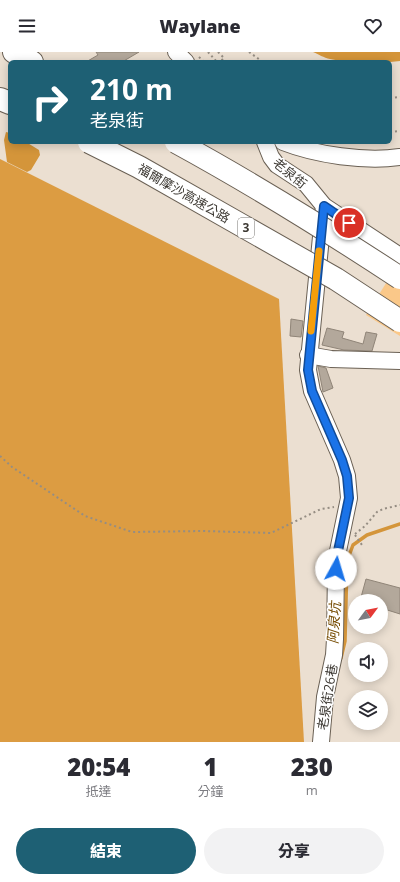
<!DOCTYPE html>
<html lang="zh-TW">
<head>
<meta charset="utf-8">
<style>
  body { margin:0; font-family:"Open Sans","Noto Sans TC",sans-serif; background:#f2f2f3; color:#2b2b33; height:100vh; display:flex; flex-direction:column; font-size:15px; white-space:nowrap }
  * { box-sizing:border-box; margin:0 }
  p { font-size:13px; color:#7c7c81 }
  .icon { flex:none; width:22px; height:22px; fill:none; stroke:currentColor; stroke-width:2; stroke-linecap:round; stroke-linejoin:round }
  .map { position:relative; height:690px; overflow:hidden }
  .drawer { display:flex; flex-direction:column; background:#fff; flex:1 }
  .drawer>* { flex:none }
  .guide { position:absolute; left:8px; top:8px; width:384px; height:84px; border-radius:6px; box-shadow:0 2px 10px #0003; background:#1e6074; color:#fff; overflow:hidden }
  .needle { width:26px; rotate:58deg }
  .fabs { position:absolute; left:348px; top:542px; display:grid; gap:8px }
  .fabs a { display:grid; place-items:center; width:40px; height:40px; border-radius:50%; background:#fff; box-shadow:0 2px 10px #0003; font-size:20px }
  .pin { position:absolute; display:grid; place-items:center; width:34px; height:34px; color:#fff; margin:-17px; border:2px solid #fff; border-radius:50%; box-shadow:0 1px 4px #0007 }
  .me { position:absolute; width:44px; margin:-22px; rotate:6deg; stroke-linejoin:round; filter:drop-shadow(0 0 3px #0008) }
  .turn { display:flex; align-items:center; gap:14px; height:84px; padding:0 16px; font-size:18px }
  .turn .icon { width:52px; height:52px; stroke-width:2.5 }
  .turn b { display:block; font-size:28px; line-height:34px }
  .eta { display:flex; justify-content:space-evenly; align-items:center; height:68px; text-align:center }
  .eta b { font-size:24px; font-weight:800; line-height:28px }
  .cta { display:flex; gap:8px; margin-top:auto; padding:8px 16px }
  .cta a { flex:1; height:46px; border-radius:24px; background:#1e6074; color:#fff; font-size:16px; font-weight:800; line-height:46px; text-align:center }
  .cta a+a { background:#f2f2f3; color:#2b2b33 }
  header { display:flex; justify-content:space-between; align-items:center; height:52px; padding:0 16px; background:#fff; font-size:18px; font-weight:800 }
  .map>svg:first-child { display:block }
  .green { fill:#fac889 }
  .forest { fill:#dc9c42 }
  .water { fill:#d4953a }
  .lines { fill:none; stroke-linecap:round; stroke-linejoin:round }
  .stream { stroke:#d4953a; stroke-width:3.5 }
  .building { fill:#b3a89b; stroke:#908578 }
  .minor-casing { stroke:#6a6054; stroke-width:18 }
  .highway-casing { stroke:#6a6054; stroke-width:24 }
  .path { stroke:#958d83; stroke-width:2; stroke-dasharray:2 3; stroke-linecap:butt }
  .minor { stroke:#fff; stroke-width:16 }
  .highway { stroke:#fff; stroke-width:22 }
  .highway-bridge-casing { stroke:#6a6054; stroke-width:24; stroke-linecap:butt }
  .highway-bridge { stroke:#fff; stroke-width:22 }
  .route-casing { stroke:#114b97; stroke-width:10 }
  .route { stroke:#1a73e8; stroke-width:7 }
  .slow { stroke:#f59e0b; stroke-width:7 }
  .labels { text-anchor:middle; stroke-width:3; stroke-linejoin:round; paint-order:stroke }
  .shield { fill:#fff; stroke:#777470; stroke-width:1 }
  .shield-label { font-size:12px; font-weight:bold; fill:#3d3933 }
  .street-label { font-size:13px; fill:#3d3933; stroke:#fff }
  .water-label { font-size:14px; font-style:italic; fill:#764c02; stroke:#fff }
</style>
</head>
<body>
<header><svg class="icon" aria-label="menu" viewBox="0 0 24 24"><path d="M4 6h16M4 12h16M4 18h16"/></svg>Waylane<svg class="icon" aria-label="heart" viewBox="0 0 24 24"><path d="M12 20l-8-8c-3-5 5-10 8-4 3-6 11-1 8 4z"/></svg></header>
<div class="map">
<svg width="400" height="690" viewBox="0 0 400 690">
  <rect width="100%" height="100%" fill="#ebdfd1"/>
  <!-- green -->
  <path class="green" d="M400,209v75l-34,-21z"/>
  <!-- forest -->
  <path class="forest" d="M0,107l279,140 25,443h-304z"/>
  <!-- water -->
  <g class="water">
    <path d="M313,0h87v9c-22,3 -48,3 -70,-2 -6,-1 -12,-5 -17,-7z"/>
    <path d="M6,80l4,1v9h16l13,8 1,5 -9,15 -4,2 -20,-10 -3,-22z"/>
  </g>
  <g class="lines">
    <!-- stream -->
    <path class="stream" d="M341,606l4,-17 2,-80 6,-16 14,-10 33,-11"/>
  </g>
  <!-- building -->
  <g class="building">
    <path d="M96,0h43l-17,10h-36l12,-7z"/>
    <path d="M291,267l12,2 -2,16 -11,-1z"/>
    <path d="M327,276l17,4 -2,6 21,6 3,-12 11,2 -5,17 -28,-1 -22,-5z"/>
    <path d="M318,314l8,2 7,20 -10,4z"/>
    <path d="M366,527l34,9v26l-19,-6v-7h-21z"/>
  </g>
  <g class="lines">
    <defs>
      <g id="minor">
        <path d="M176,0l10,10"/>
        <path d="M265,90l6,15 6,8 29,19 18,22 76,50"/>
        <path d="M283,90c33,13 82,20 117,15"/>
        <path d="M308,303l23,4 69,2"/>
        <path d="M321,690l4,-45 9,-42 1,-16 1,-70 2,-18 11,-53 -2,-22 -5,-16 -30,-69 -4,-21 16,-164"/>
      </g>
      <g id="highway">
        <path d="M14,0l18,10"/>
        <path d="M0,47l10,4"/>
      </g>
    </defs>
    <!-- minor casing -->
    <use href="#minor" class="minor-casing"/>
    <!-- highway casing -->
    <use href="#highway" class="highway-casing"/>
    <!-- path -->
    <g class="path">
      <path d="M208,0l9,10"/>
      <path d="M218,0l6,6 -4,4"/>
      <path d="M249,0l14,10"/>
      <path d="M199,5l5,5"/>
      <path d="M390,46l10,-1"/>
      <path d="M390,80l10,-1"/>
      <path d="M0,404l12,11 73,49 47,16 71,-1 68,2 50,-24 13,-2"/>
      <path d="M355,482l10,-8 12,-14 6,-3 17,-4"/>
      <path d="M355,483l7,10"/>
    </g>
    <!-- minor -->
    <use href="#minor" class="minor"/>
    <!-- highway -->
    <use href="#highway" class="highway"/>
    <defs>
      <g id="highway-bridge">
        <path d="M89,90l50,25 197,112 64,42"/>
        <path d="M176,90c77,42 151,88 224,136"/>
      </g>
    </defs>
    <!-- highway-bridge casing -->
    <use href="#highway-bridge" class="highway-bridge-casing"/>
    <!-- highway-bridge -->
    <use href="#highway-bridge" class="highway-bridge"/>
  </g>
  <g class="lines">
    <defs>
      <path id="route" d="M336,517l2,-18 11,-53 -2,-22 -5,-16 -30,-69 -4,-21 16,-164 25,17"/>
    </defs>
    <!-- route casing -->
    <use href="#route" class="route-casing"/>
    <!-- route -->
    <use href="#route" class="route"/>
    <!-- slow -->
    <path class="slow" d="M311,279l8,-80"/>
  </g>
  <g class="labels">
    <!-- shield labels -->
    <rect class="shield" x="238" y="166" width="16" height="20" rx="3"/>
    <g class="shield-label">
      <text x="246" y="180">3</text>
    </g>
    <!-- street labels -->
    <g class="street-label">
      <text transform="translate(290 121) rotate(39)" y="5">老泉街</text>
      <text transform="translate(184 141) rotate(30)" y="5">福爾摩沙高速公路</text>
      <text transform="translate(327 645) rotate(-81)" y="5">老泉街26巷</text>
    </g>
    <!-- water labels -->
    <g class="water-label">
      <text transform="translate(334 571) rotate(-86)" y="5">阿泉坑</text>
    </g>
  </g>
</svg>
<div class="fabs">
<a><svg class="needle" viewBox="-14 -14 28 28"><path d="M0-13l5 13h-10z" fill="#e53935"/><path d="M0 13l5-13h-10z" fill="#7c7c81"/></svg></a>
<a><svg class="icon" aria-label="sound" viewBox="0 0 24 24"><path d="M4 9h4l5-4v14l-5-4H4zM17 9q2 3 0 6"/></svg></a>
<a><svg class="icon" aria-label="layers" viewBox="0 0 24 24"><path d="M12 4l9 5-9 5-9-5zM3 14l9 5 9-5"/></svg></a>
</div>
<div class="pin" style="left:349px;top:171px;background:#d93025"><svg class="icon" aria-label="arrive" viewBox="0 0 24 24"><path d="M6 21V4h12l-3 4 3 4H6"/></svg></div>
<svg class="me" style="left:336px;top:517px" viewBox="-20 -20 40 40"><circle r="19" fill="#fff"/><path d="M0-13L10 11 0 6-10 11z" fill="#1a73e8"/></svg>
<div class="guide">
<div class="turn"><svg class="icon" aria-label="right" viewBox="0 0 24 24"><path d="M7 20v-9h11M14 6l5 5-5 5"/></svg><div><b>210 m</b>老泉街</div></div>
</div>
</div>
<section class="drawer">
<div class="eta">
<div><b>20:54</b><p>抵達</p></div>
<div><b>1</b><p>分鐘</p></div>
<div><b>230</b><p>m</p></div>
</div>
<div class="cta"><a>結束</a><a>分享</a></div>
</section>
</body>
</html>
